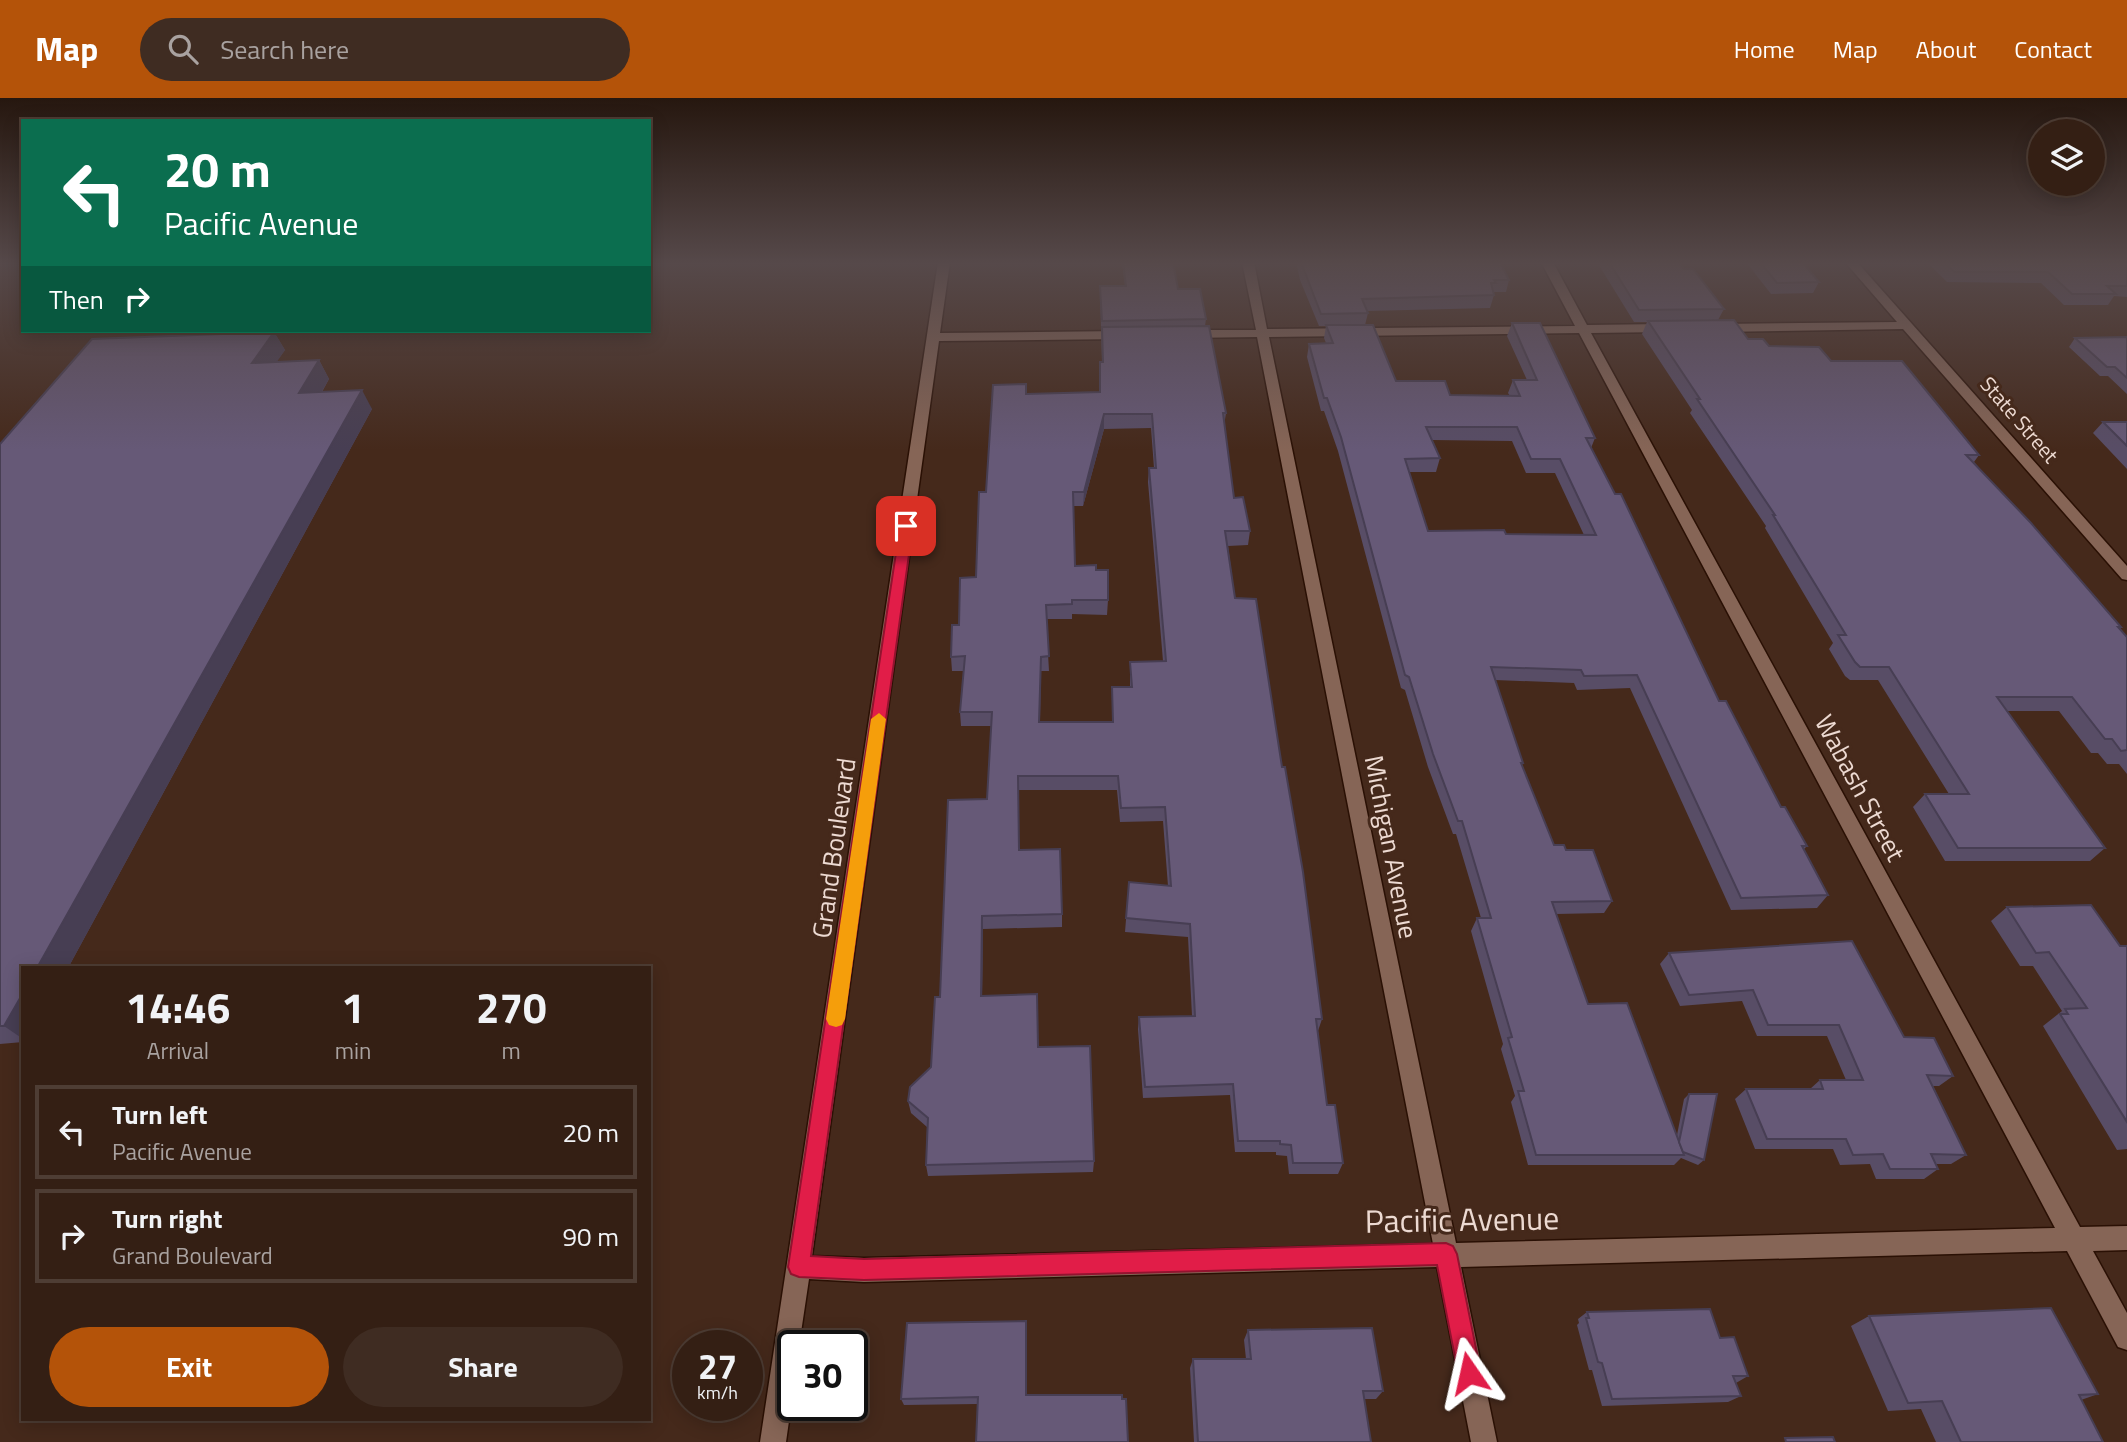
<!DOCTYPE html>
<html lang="en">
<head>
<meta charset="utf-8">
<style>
  body { margin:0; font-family:"Titillium Web",sans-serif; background:#3f2c22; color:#f1f3f6; height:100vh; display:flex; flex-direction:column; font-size:26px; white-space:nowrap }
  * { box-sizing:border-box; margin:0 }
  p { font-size:23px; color:#a9a2a0 }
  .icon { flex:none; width:38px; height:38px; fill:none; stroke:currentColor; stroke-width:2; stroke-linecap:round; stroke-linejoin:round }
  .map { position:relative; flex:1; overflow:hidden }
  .details { position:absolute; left:21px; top:868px; width:630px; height:455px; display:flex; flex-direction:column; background:#341f14; border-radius:0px; box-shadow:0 4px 18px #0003,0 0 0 2px #4e3d34 }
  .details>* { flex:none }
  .banner { position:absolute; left:21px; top:21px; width:630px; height:214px; border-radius:0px; box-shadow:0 4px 18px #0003,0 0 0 2px #4e3d34; background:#0b6e4f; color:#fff; overflow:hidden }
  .controls { position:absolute; left:2028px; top:21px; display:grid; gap:14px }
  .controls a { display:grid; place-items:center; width:77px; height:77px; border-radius:50%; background:#341f14; box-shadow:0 4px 18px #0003,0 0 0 2px #4e3d34; font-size:35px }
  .speed { position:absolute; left:672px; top:1232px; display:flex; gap:14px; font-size:35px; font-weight:700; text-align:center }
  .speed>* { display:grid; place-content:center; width:91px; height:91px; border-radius:50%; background:#341f14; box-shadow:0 4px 18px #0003,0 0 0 2px #4e3d34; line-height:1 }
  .speed small { font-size:18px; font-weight:400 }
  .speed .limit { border:4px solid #111; border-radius:10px; background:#fff; color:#111 }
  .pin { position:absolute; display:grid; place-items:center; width:60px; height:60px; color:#fff; margin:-30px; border-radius:14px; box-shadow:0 4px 10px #0006 }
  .me { position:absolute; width:77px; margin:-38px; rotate:349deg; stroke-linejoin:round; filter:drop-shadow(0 0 5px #0008) }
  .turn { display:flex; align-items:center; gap:24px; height:147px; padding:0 28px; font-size:32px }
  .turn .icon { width:91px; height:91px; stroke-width:2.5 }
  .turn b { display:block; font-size:49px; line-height:60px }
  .then { display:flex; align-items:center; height:66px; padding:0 28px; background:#0003; gap:14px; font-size:26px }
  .eta { display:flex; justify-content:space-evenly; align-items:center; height:119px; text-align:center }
  .eta b { font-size:42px; font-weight:700; line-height:49px }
  .button { display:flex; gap:14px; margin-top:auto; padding:14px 28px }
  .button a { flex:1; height:80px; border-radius:42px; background:#b45309; color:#fff; font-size:28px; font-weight:700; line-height:80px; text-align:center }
  .button a+a { background:#3f2c22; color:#f1f3f6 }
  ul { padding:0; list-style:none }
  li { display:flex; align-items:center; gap:21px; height:94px; margin:0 14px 10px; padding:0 14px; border:4px solid #4e3d34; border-radius:0px }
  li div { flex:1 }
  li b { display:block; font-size:26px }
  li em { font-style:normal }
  header { display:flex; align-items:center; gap:42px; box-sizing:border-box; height:98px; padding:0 35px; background:#b45309; color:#fff }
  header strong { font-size:33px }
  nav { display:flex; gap:38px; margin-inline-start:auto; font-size:24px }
  .search { width:490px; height:63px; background:#3f2c22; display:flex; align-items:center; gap:18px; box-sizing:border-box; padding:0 24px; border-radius:38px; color:#a9a2a0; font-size:26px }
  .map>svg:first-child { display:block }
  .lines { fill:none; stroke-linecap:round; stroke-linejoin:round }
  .minor-casing { stroke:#2a1004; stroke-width:3 }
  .minor { fill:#866556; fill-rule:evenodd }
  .wall { fill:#584d66; fill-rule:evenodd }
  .shaded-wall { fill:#473e53 }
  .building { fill:#665977; stroke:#473e53; stroke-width:2; fill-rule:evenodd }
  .route { fill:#e11d48; stroke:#92132f; stroke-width:2 }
  .slow { fill:#f59e0b }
  .labels { text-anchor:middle; stroke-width:6; stroke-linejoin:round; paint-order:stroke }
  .far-street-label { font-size:21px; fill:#eddad2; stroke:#45291b }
  .street-label { font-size:26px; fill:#eddad2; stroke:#45291b }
  .near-street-label { font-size:32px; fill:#eddad2; stroke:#45291b }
</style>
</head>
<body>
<header>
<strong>Map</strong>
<div class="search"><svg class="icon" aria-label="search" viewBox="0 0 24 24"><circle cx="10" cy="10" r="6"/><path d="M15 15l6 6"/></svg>Search here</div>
<nav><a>Home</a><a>Map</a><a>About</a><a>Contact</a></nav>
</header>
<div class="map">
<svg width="2127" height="1344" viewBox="0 0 2127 1344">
  <rect width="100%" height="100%" fill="#45291b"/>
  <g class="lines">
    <defs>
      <g id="minor">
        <path d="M938,164h12l-10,71 183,-2 6,4 -6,4 -184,2 -127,915 52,2 569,-14 -176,-907 -71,1 -6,-4 6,-4h70l-14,-68h12l13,67 308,-3 -34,-64h12l34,63 78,-1 6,4 -6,4 -74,1 489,894 47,-1v24l-34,1 34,62v37l-9,-3 -51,-96 -606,16 36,175h-26l-34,-175 -573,15 -55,-3 -10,67h-6v47l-7,49h-26zM1579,235l476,895 -599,15 -187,-906z"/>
        <path d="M1845,164h12l270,304v14l-5,-1 -219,-250 -185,3 -6,-4 6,-4 179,-2z"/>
      </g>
    </defs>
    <!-- minor casing -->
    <use href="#minor" class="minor-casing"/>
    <!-- minor -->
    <use href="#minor" class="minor"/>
  </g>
  <!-- wall -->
  <g class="wall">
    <path d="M1122,164h51l5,27 28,30 -1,7 21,87 -2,13 10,72 16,33 -2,14 -20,1 7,52 87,421 -4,12 9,74 16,58 -5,11h-49l-2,-18 -11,-1v-3h-41l-5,-57 -87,3 -5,-69 1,-12 53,-1 -4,-79 -63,-5 4,-50 39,4 -5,-65 -43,1 -3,-32h-98v60l43,64v13l-79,2 -1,67 56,51 56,114 -1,11 -165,4 -2,-11 1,-38 -16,-14 -3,-12 23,-34 9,-70 47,-198 5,-73h-31l-1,-14 4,-41h-12l-1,-14 8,-32 17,-48 10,-85 40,-98 74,-2v-30h2l-2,-68 25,-8zM1151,330l3,40h-5l-1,14 15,179 -33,1v25h-18v35h-72l1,-51h8l-3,-52h26v-5l35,1 1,-15 -12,-30 -21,-4 -2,-60h10l21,-77z"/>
    <path d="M1296,164h204l9,18 -3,12h-13l1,3 -4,13 -123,3 1,2 -3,12 31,56 54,14 60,1 -2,-3 5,-13h14l-20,-44 5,-13 83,115 -4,10 128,253 62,106 26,39 -3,3 24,46 -11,13 -86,2 -101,-222 -53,2 -3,-7 -79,-3 28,83 -1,2 32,80 12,5 46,51 -8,12 -48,1 32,90 89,131 7,-36 5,-5 15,66 -6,5 -17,-7 -7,7h-146l-17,-63 4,-6 -14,-47 2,-5 -32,-113 6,-13h4l-25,-84h-3l-25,-67 -23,-77 -4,-2 -63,-237 -14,-40h-3l-14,-54 2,-13 17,-1 -2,-5 2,-12h-7l-19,-46zM1432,342l80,1 14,32h29l29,62 -78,-1 -78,-3 -19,-59h27l4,-14z"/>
    <path d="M1597,164h81l46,47 -6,11 30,19 21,7 62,15 148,94 -5,7 147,165 -1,1 7,9v137l-8,-10h-12l-9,-11h-7l-32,-42h-52l98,137 -15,13h-145l-32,-54 12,-13h24l-71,-114h-28l-5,-4 -16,-27 4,-6 -68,-115 1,-2 -76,-113 2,-3 -50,-76 5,-12h-13z"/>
    <path d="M1746,164h56l17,20 -6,11 -42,1z"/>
    <path d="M1927,164h200v35l-13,-1 -6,9h-44l-23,-22 -94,-1z"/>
    <path d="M274,234l11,18 -9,12 43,-2 10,19 -7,13 50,17 -304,559h-45v74l-23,2v-600z"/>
    <path d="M2127,239v57l-19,-18h-8l-31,-29 6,-9z"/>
    <path d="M2103,324h24v47l-34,-36z"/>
    <path d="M2007,809l113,39h7v203l-10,1 -74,-124 19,-15 -29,-45h-13l-29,-45z"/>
    <path d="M1669,855l235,84 49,39 -14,10h-6l33,69 -15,9h-15l2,5 -14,10h-48l-6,-15 -30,1 -7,-16h-78l-20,-50 11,-10h64l10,-9h26l-19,-44h-70l-15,-35 -62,5 -20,-42z"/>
    <path d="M1587,1214l133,26 28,38 -12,7 5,13 -13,6 -126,4 -10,-36h-3l-12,-45 2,-2 -1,-4z"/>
    <path d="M1869,1218l229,78 -17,6 22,42h-167l-15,-33 -33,2 -37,-85z"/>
    <path d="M1027,1230v67l-50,9 -73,1 -3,-6z"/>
    <path d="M1248,1232l135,61 -7,8h-12l7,43h-177l-4,-74 3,-9h53l-2,-19z"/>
  </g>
  <!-- shaded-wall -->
  <g class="shaded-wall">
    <path d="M274,234l11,18 -22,32 -11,-19z"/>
    <path d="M319,262l10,19 -19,33 -11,-19z"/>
    <path d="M362,292l10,19 -304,559h-31z"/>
    <path d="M1104,316v15l-21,77 1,-14z"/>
    <path d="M982,818l1,13 -1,79 -1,-12z"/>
    <path d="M23,895v46l-19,-13z"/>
  </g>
  <!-- building -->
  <g class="building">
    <path d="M1123,164h50l5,27h22l6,30 -104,2 -2,-35h26z"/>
    <path d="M1301,164h199l9,18h-15l2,3h-5l3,12 -132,4 6,14 -47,1z"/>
    <path d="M1609,164h69l6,7h9l31,40 -85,1z"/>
    <path d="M1760,164h42l17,20 -42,1z"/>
    <path d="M1944,164h183v24h-20l9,8h-44l-24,-22h-94z"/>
    <path d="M1734,222l14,19h15l6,7 50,1 12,14h71l77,94h-13l65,68 90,104h-3l9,10v113l-6,1 -9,-12h-7l-33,-42h-75l108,151h-147l-33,-54h44l-80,-127h-29l-5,-5 -17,-27h8l-73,-120h2l-78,-116h3l-52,-78z"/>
    <path d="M1512,225h28l55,115h-9l29,56h6l98,207h7l55,106h4l22,39h-5l26,49 -87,3 -104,-223 -53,1 -3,-6 -90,-3 32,96h-2l33,82h10l2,5h27l19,51 -60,1 36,102 39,-1 57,152h-148l-18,-64h6l-16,-53 4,-1 -35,-119h14l-29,-97h-4l-25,-67 -24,-77 -4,-2 -64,-238 -14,-39h-3l-15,-54 24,-1 -7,-18h47l23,56h49l5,14 70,1 -7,-16h24zM1426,329h91l14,32h29l36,76 -90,-1 -2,-4 -76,1 -23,-72 35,-1z"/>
    <path d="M1209,228l17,87h-3l11,85 9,-1 7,34h-25l10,67 21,1 26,168h3l18,105 19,147h-6l11,86h8l8,58h-50l-2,-18 -11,-1v-3h-42l-5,-57 -88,3 -6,-70 56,-1 -5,-92 -64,-6 3,-36 42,4 -6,-79 -44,1 -3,-32h-100l1,74 41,-1 2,65 -80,2 -1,80 56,-2 1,53 52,-1 4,115 -168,4 2,-47 -20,-17 2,-14 21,-20 4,-70h5l8,-197 39,-1 5,-87h-32l5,-56 -14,1 1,-32h7l1,-47 16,-1 3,-85h7l7,-107 33,-1v10l74,-2v-30h3l-1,-35zM1104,316h48l4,54h-7l17,193 -36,1 2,25h-20l1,35h-74l2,-65 8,-1 -3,-51 26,-1v-4h36v-30h-12v-5l-21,1 -2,-74h11z"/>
    <path d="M274,234l-22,31 67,-3 -20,33 63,-3 -325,578h-14v25l-19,33h-4v-582l92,-105z"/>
    <path d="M2127,239v41l-12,-11h-8l-32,-29z"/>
    <path d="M2103,324h24v24z"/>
    <path d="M2091,807l29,41h7v176l-67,-108h8l-3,-5 22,-1 -38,-56 -13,1 -29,-46z"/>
    <path d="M1852,843l52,96 30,1 19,38 -26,-1 39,80 -35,-1 7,15h-48l-7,-15 -30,1 -7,-16h-79l-21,-50h77l-3,-9h43l-24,-55h-71l-15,-35 -64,5 -20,-42z"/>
    <path d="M1689,996h28l-13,66 -21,-8 -4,-10z"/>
    <path d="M2051,1210l47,86 -19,1 24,47h-142l-19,-41 -34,2 -39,-87z"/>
    <path d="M1710,1211l10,29 14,-1 14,39h-15l8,20 -129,3 -10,-36 -4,-1 -12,-44h3l-2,-6z"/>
    <path d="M1026,1223v74h96v4h4l2,43h-152l2,-45 -77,2 6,-76z"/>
    <path d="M1372,1230l11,63h-20l8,51h-173l-5,-83h58l-3,-29z"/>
    <path d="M1833,1339l2,5h-49l-1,-4z"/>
  </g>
  <!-- sky -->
  <linearGradient id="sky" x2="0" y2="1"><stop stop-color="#26170f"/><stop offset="0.47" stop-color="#56494a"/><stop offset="1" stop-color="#56494a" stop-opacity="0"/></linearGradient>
  <rect width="2127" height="352" fill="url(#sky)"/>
  <!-- route -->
  <path class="route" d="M906,424l7,4 -102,730 53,3 582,-16 7,3 4,8 24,119 -3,8 -9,3 -8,-3 -3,-8 -21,-108 -573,15 -65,-3 -8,-3 -3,-7 112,-741z"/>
  <!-- slow -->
  <path class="slow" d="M879,615l7,6 -41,300 -3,6 -6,2 -7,-2 -3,-6 45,-300z"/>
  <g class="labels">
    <!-- far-street labels -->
    <g class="far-street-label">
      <text transform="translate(2019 322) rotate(49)" y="7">State Street</text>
    </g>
    <!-- street labels -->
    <g class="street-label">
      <text transform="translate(1860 690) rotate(62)" y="9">Wabash Street</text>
      <text transform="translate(1391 749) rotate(79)" y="9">Michigan Avenue</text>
      <text transform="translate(834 750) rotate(-82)" y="9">Grand Boulevard</text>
    </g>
    <!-- near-street labels -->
    <g class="near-street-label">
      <text transform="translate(1462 1122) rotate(-1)" y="11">Pacific Avenue</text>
    </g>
  </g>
</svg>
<div class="controls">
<a><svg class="icon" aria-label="layers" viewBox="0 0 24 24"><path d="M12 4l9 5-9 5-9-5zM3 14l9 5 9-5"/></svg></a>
</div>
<div class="speed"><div>27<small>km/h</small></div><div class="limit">30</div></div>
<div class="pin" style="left:906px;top:428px;background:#d93025"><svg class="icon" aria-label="arrive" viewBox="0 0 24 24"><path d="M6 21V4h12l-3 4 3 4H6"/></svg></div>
<svg class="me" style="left:1469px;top:1275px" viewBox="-20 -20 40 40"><path d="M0-17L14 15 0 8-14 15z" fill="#e11d48" stroke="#fff" stroke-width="4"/></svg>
<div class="banner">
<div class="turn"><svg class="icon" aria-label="left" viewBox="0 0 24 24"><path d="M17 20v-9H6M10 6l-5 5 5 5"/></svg><div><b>20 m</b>Pacific Avenue</div></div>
<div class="then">Then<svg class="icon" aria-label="right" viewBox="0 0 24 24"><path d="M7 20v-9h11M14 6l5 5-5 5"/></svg></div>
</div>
<section class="details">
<div class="eta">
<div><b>14:46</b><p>Arrival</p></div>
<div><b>1</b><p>min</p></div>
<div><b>270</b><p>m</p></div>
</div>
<ul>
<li><svg class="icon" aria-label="left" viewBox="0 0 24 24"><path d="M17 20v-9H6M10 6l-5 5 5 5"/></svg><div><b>Turn left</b><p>Pacific Avenue</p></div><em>20 m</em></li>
<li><svg class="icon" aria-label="right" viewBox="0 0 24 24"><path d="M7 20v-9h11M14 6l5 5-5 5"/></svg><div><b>Turn right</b><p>Grand Boulevard</p></div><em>90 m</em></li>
</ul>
<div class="button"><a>Exit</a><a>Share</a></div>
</section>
</div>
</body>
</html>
